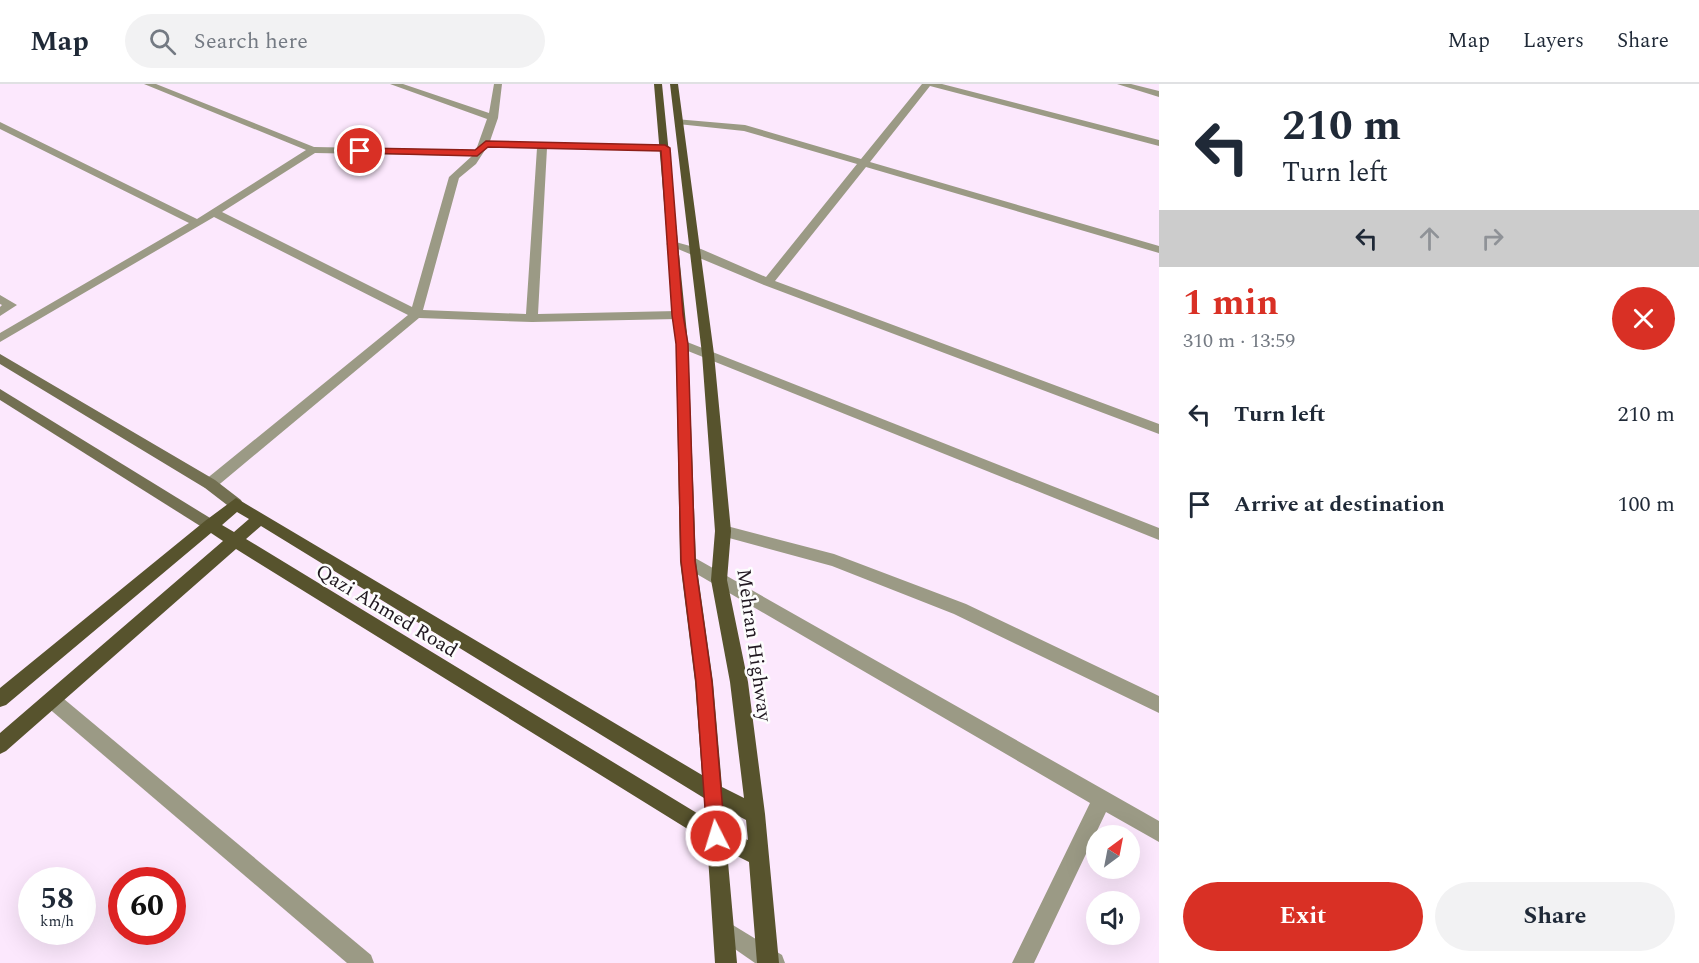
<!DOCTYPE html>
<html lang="en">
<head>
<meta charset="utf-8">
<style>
  body { margin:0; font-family:Spectral,serif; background:#f2f2f3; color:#1f2937; height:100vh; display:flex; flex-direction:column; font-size:22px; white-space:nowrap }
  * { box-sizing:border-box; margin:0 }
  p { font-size:20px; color:#747a83 }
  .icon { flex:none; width:33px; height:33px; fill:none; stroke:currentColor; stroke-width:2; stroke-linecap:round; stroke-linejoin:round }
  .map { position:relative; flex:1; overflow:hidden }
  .side { display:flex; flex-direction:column; background:#fff; width:540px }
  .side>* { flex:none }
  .top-card { background:#fff; color:#1f2937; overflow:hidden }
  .needle { width:39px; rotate:32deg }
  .buttons { position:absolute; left:1086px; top:741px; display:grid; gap:12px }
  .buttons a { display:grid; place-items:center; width:54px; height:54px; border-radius:50%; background:#fff; box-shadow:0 6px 24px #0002; font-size:30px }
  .speed { position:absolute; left:18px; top:783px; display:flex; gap:12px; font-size:30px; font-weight:700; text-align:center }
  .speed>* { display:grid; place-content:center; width:78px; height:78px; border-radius:50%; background:#fff; box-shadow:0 6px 24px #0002; line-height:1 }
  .speed small { font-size:15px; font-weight:400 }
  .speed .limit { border:9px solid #d22; background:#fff; color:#111 }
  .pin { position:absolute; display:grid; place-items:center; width:51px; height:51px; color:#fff; margin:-26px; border:3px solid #fff; border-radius:50%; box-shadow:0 2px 6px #0007 }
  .me { position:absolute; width:66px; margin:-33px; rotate:355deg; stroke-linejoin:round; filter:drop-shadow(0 0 4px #0008) }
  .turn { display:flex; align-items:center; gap:21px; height:126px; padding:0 24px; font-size:27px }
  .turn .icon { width:78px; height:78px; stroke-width:2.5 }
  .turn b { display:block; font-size:42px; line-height:51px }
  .lanes { display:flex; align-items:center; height:57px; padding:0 24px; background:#0003; justify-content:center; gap:30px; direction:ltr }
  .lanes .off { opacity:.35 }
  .round { display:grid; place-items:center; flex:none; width:63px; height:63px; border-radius:32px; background:#f2f2f3 }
  .headline { display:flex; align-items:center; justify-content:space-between; height:102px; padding:0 24px }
  h1 { font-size:36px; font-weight:700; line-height:45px; color:#d93025 }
  .button { display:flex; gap:12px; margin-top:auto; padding:12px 24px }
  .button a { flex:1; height:69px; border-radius:36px; background:#d93025; color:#fff; font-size:24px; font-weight:700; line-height:69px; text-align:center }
  .button a+a { background:#f2f2f3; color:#1f2937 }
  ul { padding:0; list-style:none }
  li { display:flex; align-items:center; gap:18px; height:90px; padding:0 24px }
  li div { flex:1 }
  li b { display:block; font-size:22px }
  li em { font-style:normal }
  header { display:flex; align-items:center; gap:36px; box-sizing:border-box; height:84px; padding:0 30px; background:#fff; border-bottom:2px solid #e0e1e3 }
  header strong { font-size:28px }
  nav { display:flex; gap:33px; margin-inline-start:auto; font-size:21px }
  .search { width:420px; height:54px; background:#f2f2f3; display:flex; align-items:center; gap:15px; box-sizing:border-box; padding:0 21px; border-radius:33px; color:#747a83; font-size:22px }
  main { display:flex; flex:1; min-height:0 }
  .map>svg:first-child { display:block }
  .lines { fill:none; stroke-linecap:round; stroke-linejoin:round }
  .service { fill:#9b9a85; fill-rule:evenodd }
  .minor { fill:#9b9a85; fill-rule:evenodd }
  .secondary { fill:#737052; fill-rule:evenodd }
  .primary { fill:#57532d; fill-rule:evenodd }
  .route { fill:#d93025; stroke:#8d1f18; stroke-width:1.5 }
  .labels { text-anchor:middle; stroke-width:5; stroke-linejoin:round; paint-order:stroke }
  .street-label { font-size:20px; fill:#211821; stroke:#fdfdfd }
</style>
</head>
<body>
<header>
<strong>Map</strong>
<div class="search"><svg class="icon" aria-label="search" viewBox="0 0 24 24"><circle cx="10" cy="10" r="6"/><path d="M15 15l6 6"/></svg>Search here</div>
<nav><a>Map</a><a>Layers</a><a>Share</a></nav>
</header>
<main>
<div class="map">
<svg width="1159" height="879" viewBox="0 0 1159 879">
  <rect width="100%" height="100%" fill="#fce8fd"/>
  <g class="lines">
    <!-- service -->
    <path class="service" d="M0,211l17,10 -17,11v-9l2,-2 -2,-1z"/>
    <!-- minor -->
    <g class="minor">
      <path d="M144,0h12l158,63 162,3 11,-31 -97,-35h13l86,29 5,-29h8l-4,34 -8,23 178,5 2,2 -5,3 -118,-3 -9,166 139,-3 6,4 -6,4 -145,3 -113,-4 -204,170h-10l-2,-4 2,-4 203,-165 -194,-98 -214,125v-9l189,-110 -189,-94v-7l197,97 109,-69zM487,63l50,1 -11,166 -103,-4 36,-132 17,-14zM315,69l157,3 -23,21 -37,130 -190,-95z"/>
      <path d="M922,0h20l217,56v6l-229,-60 -60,76 289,84v7l-293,-86 -91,114 384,143v10l-395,-149 -98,-41 6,-3 29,8 65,28 91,-113 -113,-33 -66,-7 -3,-1v-4l70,6 116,34z"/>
      <path d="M1117,0h14l28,7v6z"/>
      <path d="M682,256l477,188v12l-481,-193v-6z"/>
      <path d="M723,441l111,29 132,50 193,92v17l-205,-99 -122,-48 -114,-31 -3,-4 3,-4z"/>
      <path d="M688,470l471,267v21l-53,-30 -72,151h-22l78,-160 -407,-237 -3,-5 3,-5z"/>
      <path d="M52,608l6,2 313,261 3,8h-27l-301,-257 -3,-6 3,-6z"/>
      <path d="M723,835l59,36 3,8h-30l-39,-27 -3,-7 3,-7z"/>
    </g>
    <!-- secondary -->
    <g class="secondary">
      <path d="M0,270l215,126 26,20 2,4 -2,4h-10l-26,-20 -205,-124z"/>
      <path d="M0,305l215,132 3,4 -3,4h-10l-205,-129z"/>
    </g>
    <!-- primary -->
    <path class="primary" d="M654,0h8l26,260 8,217 17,121 9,105 22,11 -14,-116 -19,-102 4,-49 -13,-177 -32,-270h8l36,270 17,177 -4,49 21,102 17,132 14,149h-22l-8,-101 -22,-11 10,112h-22l-8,-122 -471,-292 -230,202 -6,3v-21l223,-192 -12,-8 -205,172 -6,2v-19l205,-167 31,-23 466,277 -7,-93 -15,-121 -4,-217zM237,428l12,7 -15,13 -12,-7zM261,442l443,272 1,20 -459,-279zM723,724l23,12 2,20 -23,-10z"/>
  </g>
  <!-- route -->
  <path class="route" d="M486,57l179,4 5,3 13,167 5,29 7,217 17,121 13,154 -3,6 -6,3 -6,-3 -3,-6 -11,-154 -15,-121 -5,-217 -4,-29 -11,-164 -173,-4 -11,9 -117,-3 -4,-2 4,-3 115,2z"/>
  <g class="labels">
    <!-- street labels -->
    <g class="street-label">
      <text transform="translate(387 526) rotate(31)" y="7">Qazi Ahmed Road</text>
      <text transform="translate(755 561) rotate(82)" y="7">Mehran Highway</text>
    </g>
  </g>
</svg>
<div class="buttons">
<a><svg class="needle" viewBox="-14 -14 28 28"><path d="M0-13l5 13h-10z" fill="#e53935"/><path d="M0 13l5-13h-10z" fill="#747a83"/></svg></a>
<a><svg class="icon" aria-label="sound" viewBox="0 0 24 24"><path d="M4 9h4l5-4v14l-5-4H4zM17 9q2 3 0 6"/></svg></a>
</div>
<div class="speed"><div>58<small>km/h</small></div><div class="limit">60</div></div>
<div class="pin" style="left:360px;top:67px;background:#d93025"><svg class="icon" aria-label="arrive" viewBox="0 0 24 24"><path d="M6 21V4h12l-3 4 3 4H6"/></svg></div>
<svg class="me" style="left:716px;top:752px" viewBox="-20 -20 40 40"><circle r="17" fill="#d93025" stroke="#fff" stroke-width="3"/><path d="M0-11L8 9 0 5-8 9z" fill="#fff"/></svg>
</div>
<section class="side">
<div class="top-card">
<div class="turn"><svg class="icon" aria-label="left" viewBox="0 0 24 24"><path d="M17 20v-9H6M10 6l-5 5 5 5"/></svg><div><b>210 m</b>Turn left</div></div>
<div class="lanes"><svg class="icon" aria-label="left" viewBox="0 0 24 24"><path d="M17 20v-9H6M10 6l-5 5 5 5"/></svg><svg class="icon off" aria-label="ahead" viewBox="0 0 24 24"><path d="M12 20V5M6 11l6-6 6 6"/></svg><svg class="icon off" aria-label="right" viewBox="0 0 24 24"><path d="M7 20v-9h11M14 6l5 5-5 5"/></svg></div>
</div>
<div class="headline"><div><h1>1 min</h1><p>310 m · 13:59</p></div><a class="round" style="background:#d93025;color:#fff"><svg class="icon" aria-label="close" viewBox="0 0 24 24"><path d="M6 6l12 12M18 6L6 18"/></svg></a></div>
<ul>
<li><svg class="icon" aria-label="left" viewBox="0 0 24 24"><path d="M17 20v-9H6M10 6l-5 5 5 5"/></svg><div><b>Turn left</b></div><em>210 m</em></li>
<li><svg class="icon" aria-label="arrive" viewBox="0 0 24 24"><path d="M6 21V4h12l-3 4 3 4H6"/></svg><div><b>Arrive at destination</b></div><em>100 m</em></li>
</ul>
<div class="button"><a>Exit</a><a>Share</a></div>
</section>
</main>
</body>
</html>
